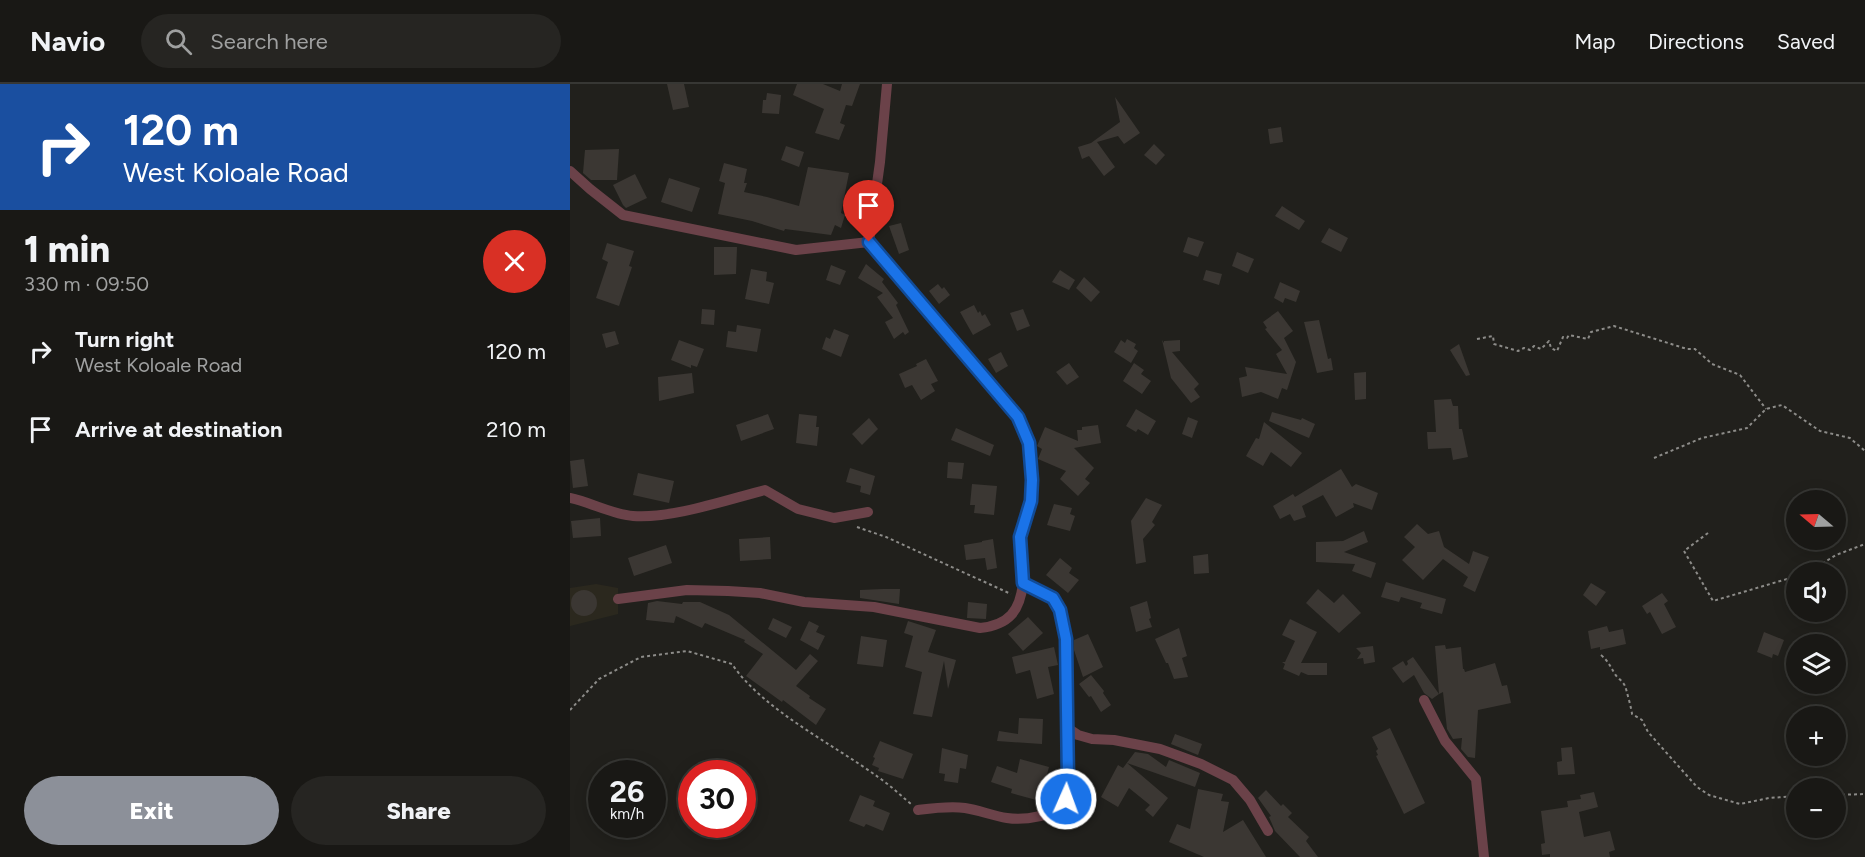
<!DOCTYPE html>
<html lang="en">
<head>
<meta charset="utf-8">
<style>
  body { margin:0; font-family:Figtree,sans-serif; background:#262522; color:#f1f3f6; height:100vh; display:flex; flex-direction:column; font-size:22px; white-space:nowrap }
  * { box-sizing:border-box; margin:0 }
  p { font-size:20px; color:#9fa0a0 }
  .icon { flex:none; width:33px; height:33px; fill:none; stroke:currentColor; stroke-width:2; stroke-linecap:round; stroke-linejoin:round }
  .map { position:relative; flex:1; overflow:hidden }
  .sheet { display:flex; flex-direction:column; background:#191815; width:570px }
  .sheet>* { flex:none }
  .guide { background:#1a4fa0; color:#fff; overflow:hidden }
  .needle { width:39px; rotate:289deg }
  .fabs { position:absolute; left:1216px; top:406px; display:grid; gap:12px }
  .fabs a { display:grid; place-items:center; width:60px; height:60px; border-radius:50%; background:#191815; box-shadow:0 3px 15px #0003,0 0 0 2px #373734; font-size:30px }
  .speed { position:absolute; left:18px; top:676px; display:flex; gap:12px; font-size:30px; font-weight:700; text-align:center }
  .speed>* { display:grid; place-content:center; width:78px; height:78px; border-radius:50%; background:#191815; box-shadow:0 3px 15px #0003,0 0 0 2px #373734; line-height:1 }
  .speed small { font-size:15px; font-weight:400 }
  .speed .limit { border:9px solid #d22; background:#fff; color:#111 }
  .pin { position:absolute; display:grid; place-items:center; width:51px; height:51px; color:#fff; margin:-62px -26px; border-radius:50% 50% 50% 0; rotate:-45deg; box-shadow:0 0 6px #0007 }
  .pin .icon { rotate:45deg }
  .me { position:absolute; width:66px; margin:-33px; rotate:2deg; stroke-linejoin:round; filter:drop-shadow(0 0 4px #0008) }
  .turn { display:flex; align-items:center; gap:21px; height:126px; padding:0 24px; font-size:27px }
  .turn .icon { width:78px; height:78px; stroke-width:2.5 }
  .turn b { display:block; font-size:42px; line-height:51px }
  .round { display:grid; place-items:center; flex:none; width:63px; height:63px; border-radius:32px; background:#262522 }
  .overview { display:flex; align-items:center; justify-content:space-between; height:102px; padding:0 24px }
  h1 { font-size:36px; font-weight:800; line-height:45px }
  .primary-button { display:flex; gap:12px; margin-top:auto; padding:12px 24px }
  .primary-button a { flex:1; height:69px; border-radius:36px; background:#8c9099; color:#fff; font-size:24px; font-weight:800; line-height:69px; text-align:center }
  .primary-button a+a { background:#262522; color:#f1f3f6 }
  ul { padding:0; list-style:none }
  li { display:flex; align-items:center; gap:18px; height:78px; padding:0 24px }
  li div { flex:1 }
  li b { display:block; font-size:22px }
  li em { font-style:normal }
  header { display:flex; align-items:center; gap:36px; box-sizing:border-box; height:84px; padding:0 30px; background:#191815; border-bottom:2px solid #373734 }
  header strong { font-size:28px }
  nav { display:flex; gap:33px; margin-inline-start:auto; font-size:21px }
  .search { width:420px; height:54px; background:#262522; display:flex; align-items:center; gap:15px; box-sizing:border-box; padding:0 21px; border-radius:33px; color:#9fa0a0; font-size:22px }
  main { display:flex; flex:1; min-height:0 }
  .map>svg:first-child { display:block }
  .built { fill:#2b281e }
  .building { fill:#3b3733 }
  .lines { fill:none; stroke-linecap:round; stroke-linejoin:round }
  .path { stroke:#8d8c89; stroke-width:2; stroke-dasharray:3 3; stroke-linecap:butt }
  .minor { stroke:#6b4249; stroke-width:10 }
  .route-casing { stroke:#114b97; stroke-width:15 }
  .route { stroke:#1a73e8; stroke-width:10 }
</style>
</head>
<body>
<header>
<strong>Navio</strong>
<div class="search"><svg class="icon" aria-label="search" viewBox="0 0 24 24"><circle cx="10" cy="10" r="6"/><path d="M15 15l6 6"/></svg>Search here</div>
<nav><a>Map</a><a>Directions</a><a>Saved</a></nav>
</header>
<main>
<section class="sheet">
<div class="guide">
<div class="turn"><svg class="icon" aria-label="right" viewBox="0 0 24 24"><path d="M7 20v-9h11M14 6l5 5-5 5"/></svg><div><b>120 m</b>West Koloale Road</div></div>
</div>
<div class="overview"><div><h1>1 min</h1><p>330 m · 09:50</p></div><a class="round" style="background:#d93025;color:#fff"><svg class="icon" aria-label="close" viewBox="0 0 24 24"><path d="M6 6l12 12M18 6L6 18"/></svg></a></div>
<ul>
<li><svg class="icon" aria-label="right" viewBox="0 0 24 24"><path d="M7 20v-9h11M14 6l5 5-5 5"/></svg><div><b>Turn right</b><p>West Koloale Road</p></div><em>120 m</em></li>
<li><svg class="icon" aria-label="arrive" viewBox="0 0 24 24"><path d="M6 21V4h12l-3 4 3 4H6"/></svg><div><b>Arrive at destination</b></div><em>210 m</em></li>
</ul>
<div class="primary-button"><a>Exit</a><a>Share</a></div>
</section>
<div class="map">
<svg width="1295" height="773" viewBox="0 0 1295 773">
  <rect width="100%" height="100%" fill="#21201c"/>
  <!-- built -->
  <path class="built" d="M26,500l22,4v26l-48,12v-38z"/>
  <!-- building -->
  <g class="building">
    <path d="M97,0h17l5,23 -16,3z"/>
    <path d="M227,0h26l17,7 2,-7h18l-8,22 -6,-1 -6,18 5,2 -6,15 -24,-7 9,-24 -31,-14z"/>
    <path d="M197,9l14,2 -2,19 -17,-1 1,-13h3z"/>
    <path d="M545,13l25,36 -16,11 -6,-8 -21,6 18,25 -11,9 -15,-20 -7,3 -4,-12 13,-4 29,-21z"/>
    <path d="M711,43l2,15 -13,2 -2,-15z"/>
    <path d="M584,60l11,11 -9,10 -12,-10z"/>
    <path d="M216,62l18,6 -5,15 -18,-7z"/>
    <path d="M49,65l-2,31h-26l-8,-7 2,-23z"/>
    <path d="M154,79l23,6 -3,14h3l-3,9 23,5 32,9 9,-39 41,6 -8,40 4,2 -4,13 -6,-3 -4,10 -46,-6 -1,2 -32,-10 -34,-7 7,-31 -6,-2z"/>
    <path d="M65,90l12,24 -21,10 -3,-3 -10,-20z"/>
    <path d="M99,94l31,10 -8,24 -31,-10z"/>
    <path d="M712,122l23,15 -6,9 -24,-14z"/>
    <path d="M331,139l8,27 -10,4 -10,-28z"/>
    <path d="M759,144l19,10 -7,14 -20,-10z"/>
    <path d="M618,153l16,5 -6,15 -15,-5z"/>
    <path d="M37,159l27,8 -5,15 3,1 -13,39 -23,-8 12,-36 -6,-3z"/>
    <path d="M144,163h23l-1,27 -22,1z"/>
    <path d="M667,168l17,7 -6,14 -16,-7z"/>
    <path d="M296,180l18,15 -2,3 16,21 -2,2 13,27 -4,3 -2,-3 -9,7 -9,-17 8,-4 -16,-21 6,-4 -25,-15z"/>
    <path d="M261,181l15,6 -6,14 -14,-5z"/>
    <path d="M181,185l16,3 -1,9 8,2 -5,21 -24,-5z"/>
    <path d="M490,186l15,10 -6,10 -17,-8z"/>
    <path d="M636,186l16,4 -3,11 -16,-5z"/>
    <path d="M514,193l16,15 -9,10 -15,-14z"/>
    <path d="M710,198l20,9 -4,11 -11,-4 -2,5 -9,-5z"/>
    <path d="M368,200l4,5 2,-2 6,8 -11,9 -10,-13z"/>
    <path d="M404,221l4,8 2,-2 2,5 3,-2 6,11 -18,10 -13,-23z"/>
    <path d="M132,225l13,1 -1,15 -13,-1z"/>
    <path d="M453,225l7,17 -13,5 -7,-18z"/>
    <path d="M708,227l15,20 -9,7 12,24 -9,28 -5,-2 -4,11 -17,-7 -19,5 -3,-19 8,-2 -2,-9 42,7 -11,-20 6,-4 -17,-21 2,-1 -4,-6z"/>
    <path d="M749,236l9,39 3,-1 2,12 -16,3 -13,-51z"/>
    <path d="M167,241l24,4 -4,23 -31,-5 2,-16 8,1z"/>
    <path d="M264,245l15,6 -8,22 -19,-8 4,-12 4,2z"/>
    <path d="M45,247l4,13 -13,4 -4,-14z"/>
    <path d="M557,255l9,5 -2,4 4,3 -7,12 -17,-11 7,-12 4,3z"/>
    <path d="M109,256l25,9 -7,18 -6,-2v3l-20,-8z"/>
    <path d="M592,256l2,3v-2l16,-1v11l-8,1 27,32 -5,5 6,8 -9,6 -20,-25z"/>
    <path d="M889,260l11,31 -4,1 -16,-26z"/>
    <path d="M431,268l7,14 -12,7 -8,-14z"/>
    <path d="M356,275l12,22 -7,3 4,7 -14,9 -9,-15 -7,3 -6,-14 18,-8 -1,-2z"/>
    <path d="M499,279l10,14 -12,8 -11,-13z"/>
    <path d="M564,279l10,7 -3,4 10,7 -9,13 -19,-13z"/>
    <path d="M796,288v27l-11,1 -1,-27z"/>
    <path d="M122,289l2,20 -35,8 -1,-24z"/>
    <path d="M881,315l2,7h5l1,23h3l6,28 -15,3 -2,-12 -23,1 -1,-17h9l-2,-32z"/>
    <path d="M566,325l20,12 -8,14 -10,-6 -2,3 -10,-6z"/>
    <path d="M702,328l29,8 1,-2 13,6 -6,14 -40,-17z"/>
    <path d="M198,330l6,15 -33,12 -5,-16z"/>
    <path d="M229,330l18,2 -1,11h3l-2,19 -21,-3z"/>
    <path d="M618,333l10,4 -6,17 -10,-4z"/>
    <path d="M299,334l9,11 -16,16 -10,-11z"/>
    <path d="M694,338l38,31 -11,14 -20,-15 -8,14 -17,-10 10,-18 3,1z"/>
    <path d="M528,341l3,18 -27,5 20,20 -9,11 5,4 -12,13 -18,-17 6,-8 -28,-12 4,-10 -5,-3 8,-19 33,14 -1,-11h5v-3z"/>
    <path d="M386,344l38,17 -4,11 -39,-16z"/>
    <path d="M14,375l4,27 -15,2 -3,-27z"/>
    <path d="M378,378l16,1 -2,16 -15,-1z"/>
    <path d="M280,384l25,8 -5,19 -10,-3 1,-6 -15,-4z"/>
    <path d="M771,385l11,18 4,-3 22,9 -6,17 -19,-7 1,4 -18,10 -13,-22 -21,11 4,11 -12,4 -4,-7 -10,5 -7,-13 20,-12 2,3z"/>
    <path d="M68,389l36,8 -5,22 -36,-8z"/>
    <path d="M402,400l25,2 -3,29 -20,-2 1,-8h-5z"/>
    <path d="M576,414l16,7 -10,17 3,3 -12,14 3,23 -10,2 -5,-43z"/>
    <path d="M484,420l18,4 -2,6 5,2 -5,15 -23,-6z"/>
    <path d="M30,434l1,18 -28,2 -2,-17z"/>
    <path d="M847,440l11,10 11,-3 5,16 25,17 4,-13 16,6 -14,35 -12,-6 5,-9 -25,-18 -20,21 -21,-20 13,-13 -11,-10z"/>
    <path d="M794,447l4,11 -24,10 32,11 -5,15 -19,-7 3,-7 -39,-2v-20l27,-1z"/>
    <path d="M200,453l1,22 -31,2 -1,-22z"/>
    <path d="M423,455l4,29 -10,2 -2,-12 -19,2 -2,-15 18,-3v-1z"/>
    <path d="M96,461l6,18 -38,13 -6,-18z"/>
    <path d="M638,470l1,19 -15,1 -1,-18z"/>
    <path d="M490,474l12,10 -3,5 10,7 -11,13 -22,-18z"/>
    <path d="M816,498l60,17 -4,15 -22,-6 2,-5 -21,-6 -2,5 -18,-5z"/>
    <path d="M1021,499l15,9 -10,14 -13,-11z"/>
    <path d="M313,505h17l-1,15 -39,-6v-8z"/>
    <path d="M748,505l16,14 9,-9 18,19 -22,20 -33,-30z"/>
    <circle cx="14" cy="519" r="13"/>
    <path d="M1092,509l6,8 -4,3 12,23 -14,7 -12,-22 -3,2 -5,-8z"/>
    <path d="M87,517l25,3 1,-2h17l29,13 67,55 14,-16 8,7 -22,25 14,10 -1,2 17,11 -10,16 -33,-25 -1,2 -36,-26 17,-22 -19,-12 1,-2 -40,-17 -3,5 -26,-12 -2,7 -28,-3 2,-17z"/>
    <path d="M577,517l4,17 -2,1 3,8 -16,5 -6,-25z"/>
    <path d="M398,518l19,2 -1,15 -19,-1z"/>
    <path d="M458,533l15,16 -20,18 -15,-17z"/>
    <path d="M203,534l19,9 -6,11 -18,-9z"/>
    <path d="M720,535l27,13 -16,31h26v12h-19l-7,-3 -2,4 -16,-7 2,-5 -3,-2h3l10,-21 -13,-6z"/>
    <path d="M239,537l10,5 -3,6 9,4 -7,14 -18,-10z"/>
    <path d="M338,537l28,9 -8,22 28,8 -8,29 -4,-28 -12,56 -19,-3 9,-42 -17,-5 8,-31 -9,-3z"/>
    <path d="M1037,542l2,6 14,-3 3,15 -26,6v-3l-9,2 -3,-18z"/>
    <path d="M609,544l8,28 -5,2 6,19 -14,2 -6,-16h-2l-11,-24z"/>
    <path d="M1194,548l20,8 -6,16 -5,-2 -1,4 -15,-6z"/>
    <path d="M518,550l15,33 -20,10 -9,-27v-10z"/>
    <path d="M291,552l26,4 -4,27 -26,-3z"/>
    <path d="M875,561l1,4 15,-2 2,22h1l1,3 30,-9 7,23 5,-1 4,18 -33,7 -3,48 -7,-1 -7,-8 1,-11 -9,1 -6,-10 -4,-37 -4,2 -4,-48z"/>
    <path d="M803,562l2,16 -11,2 -1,-6 -6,1 4,-6 -5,-5z"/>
    <path d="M484,563l4,18 -10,2 6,27 -17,5 -7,-29 -14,4 -4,-17z"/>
    <path d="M843,573l26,37 -7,5 -8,-6 -10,-18 -11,8 -11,-15 11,-7 3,5 2,-2 -1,-3z"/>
    <path d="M521,591l13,16 -1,2 8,12 -10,7 -10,-16 -2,1 -10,-13z"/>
    <path d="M449,634l24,1 -1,25 -45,-3 2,-10 19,3z"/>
    <path d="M820,644l35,75 -21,11 -28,-58 2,-1 -2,-4 2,-2 -6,-12z"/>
    <path d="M605,650l27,10 -4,11 -27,-11z"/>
    <path d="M310,657l33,13 -10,25 -25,-8 1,-3 -7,-3 3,-7 -2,-1z"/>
    <path d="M1002,663l3,27 -17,1 -1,-13 5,-1 -1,-13z"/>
    <path d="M372,664l26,7 -2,14 -6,-1 -2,15 -14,-2 1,-7 -6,-1z"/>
    <path d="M565,668l13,2 18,13 3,-7 31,13 -5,14 -68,-24 41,35 -15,19 -8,-7 5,-5 -21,-17 -11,19 -17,-10 17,-32 5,3z"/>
    <path d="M450,675l29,8 -9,34 -29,-8 1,-4 -21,-7 6,-16 20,7z"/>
    <path d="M628,705l25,5 -2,7 8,1 -6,30 20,-12 23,37h-62l-35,-15 8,-18 13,5z"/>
    <path d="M696,706l15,16 2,-2 9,9 -4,4 21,20 -3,4 12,16h-18l-25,-26 -6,-14 2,-1 -13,-18z"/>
    <path d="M1024,708l4,15 -19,5 5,25 26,-6 5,19 -6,2 1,5h-60v-3l-8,1 -1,-11 4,-1 -4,-32 27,-4 -1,-6 14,-2 -1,-4z"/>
    <path d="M290,711l15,6 -2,5 17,7 -7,18 -17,-7 -2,3 -15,-6z"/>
  </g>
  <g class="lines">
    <!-- path -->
    <g class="path">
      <path d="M907,255l16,-3 1,8 24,7 6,-3 6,2 4,-4 7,3 8,-8 2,7 6,3 6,-14 4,1 2,-3 19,4 3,-7 23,-6 73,23h8l17,15 28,11 26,34"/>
      <path d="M1084,374l48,-20 45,-10 19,-19 16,-4 38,26 30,7 15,13"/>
      <path d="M287,443l29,10 125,57"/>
      <path d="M1138,449l-24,18 29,50 84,-25"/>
      <path d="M1237,489l29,-18 29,-11"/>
      <path d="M1031,571c8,7 9,11 14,19 2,4 8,7 10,12 1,2 7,25 7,28l10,6 6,12 49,55 12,8 31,9 29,-6 28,-2"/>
      <path d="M0,626l29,-31 42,-22 46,-6 45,13c31,46 101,80 146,113 12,8 22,18 33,27"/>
      <path d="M1266,711l29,-1"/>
    </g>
    <!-- minor -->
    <g class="minor">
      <path d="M317,0l-7,78 -11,80 149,175 11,26 3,37 -1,21 -11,36 3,46 30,15 7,12 6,29 2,142 -2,18 -3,10c-18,7 -37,12 -56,9 -14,-2 -28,-8 -42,-10 -16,-2 -31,0 -47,2"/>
      <path d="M0,87l20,18 33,26 173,35 73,-8"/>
      <path d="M0,414c20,4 44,17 63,18 38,3 93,-16 132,-26l33,19 36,9 34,-6"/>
      <path d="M48,515l69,-9 41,1 32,2 44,9 70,5 106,21c29,-3 40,-17 43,-45"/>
      <path d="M854,616l21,41 31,38 8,78"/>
      <path d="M496,643l12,8 14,4 22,1 46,9 41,15 32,16 17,20 18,31"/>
    </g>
  </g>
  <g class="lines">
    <defs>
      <path id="route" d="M299,158l149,175 11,26 3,37 -1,21 -11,36 3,46 30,15 7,12 6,29 2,142 -2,18"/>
    </defs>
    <!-- route casing -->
    <use href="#route" class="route-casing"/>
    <!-- route -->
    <use href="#route" class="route"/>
  </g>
</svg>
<div class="fabs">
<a><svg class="needle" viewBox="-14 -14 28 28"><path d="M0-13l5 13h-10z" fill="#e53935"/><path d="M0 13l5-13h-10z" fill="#9fa0a0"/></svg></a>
<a><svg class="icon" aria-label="sound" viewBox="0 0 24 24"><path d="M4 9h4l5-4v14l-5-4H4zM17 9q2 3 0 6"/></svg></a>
<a><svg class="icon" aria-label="layers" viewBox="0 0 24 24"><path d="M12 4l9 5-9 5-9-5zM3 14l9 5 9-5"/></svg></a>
<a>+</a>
<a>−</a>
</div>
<div class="speed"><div>26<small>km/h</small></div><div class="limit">30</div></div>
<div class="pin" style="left:299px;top:158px;background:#d93025"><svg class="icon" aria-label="arrive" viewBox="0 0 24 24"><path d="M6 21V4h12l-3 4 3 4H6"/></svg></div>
<svg class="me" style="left:496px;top:715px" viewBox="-20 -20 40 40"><circle r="17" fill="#1a73e8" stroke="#fff" stroke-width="3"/><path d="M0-11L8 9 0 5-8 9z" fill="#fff"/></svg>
</div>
</main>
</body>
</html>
